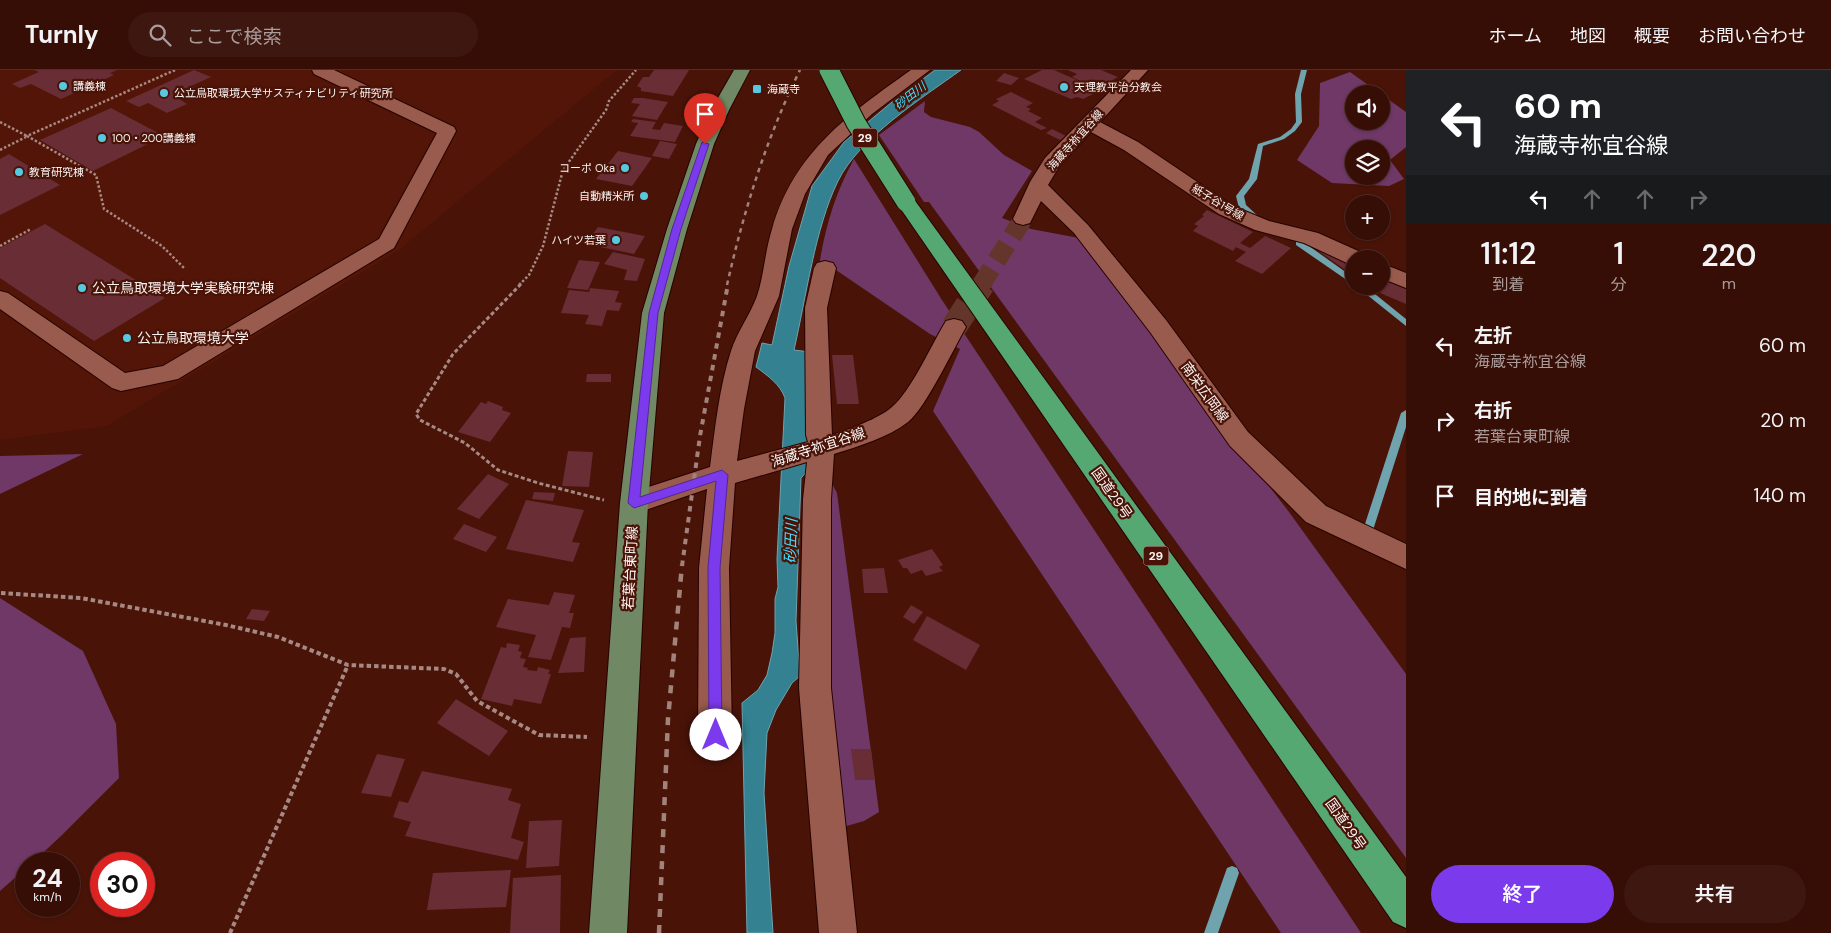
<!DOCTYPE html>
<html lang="ja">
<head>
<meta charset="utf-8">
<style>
  body { margin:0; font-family:"DM Sans","Noto Sans JP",sans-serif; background:#3e1710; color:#f1f3f6; height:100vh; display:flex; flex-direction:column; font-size:19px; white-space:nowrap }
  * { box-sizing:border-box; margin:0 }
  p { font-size:16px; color:#aa9c9b }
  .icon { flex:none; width:28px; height:28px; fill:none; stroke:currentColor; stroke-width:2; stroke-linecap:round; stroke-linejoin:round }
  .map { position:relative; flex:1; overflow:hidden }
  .sheet { display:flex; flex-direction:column; background:#370e06; width:425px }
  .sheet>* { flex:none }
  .banner { background:#202124; color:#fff; overflow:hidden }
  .buttons { position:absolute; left:1345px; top:15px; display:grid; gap:10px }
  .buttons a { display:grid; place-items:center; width:45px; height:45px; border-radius:50%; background:#370e06; box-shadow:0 1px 4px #0004,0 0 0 1px #512e28; font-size:25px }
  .speed { position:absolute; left:15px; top:782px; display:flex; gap:10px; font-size:25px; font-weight:700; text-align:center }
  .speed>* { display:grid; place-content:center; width:65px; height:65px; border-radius:50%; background:#370e06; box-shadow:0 1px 4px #0004,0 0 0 1px #512e28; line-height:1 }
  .speed small { font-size:12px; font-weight:400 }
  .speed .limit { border:8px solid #d22; background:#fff; color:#111 }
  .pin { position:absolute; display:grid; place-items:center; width:42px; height:42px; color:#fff; margin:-51px -21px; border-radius:50% 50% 50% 0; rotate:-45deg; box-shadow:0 0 5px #0007 }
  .pin .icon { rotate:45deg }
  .me { position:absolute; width:55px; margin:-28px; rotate:0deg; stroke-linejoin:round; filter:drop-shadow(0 0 4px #0008) }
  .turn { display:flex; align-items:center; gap:18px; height:105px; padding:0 25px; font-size:22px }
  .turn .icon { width:65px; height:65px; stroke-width:2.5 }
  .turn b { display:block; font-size:35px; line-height:42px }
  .lanes { display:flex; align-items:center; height:48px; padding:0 25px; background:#0003; justify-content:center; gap:25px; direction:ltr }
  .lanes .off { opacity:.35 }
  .eta { display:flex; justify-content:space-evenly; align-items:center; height:85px; text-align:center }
  .eta b { font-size:30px; font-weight:600; line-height:35px }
  .button { display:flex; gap:10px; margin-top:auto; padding:10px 25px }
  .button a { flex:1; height:58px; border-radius:30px; background:#7c3aed; color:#fff; font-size:20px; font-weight:600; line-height:58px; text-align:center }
  .button a+a { background:#3e1710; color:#f1f3f6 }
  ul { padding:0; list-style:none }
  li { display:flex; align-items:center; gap:15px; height:75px; padding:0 25px }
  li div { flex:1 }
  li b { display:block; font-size:19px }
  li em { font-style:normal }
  header { display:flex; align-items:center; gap:30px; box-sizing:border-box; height:70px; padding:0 25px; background:#370e06; border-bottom:1px solid #512e28 }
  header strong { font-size:24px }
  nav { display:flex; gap:28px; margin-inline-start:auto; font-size:18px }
  .search { width:350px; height:45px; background:#3e1710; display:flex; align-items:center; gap:12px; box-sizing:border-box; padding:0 18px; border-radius:28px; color:#aa9c9b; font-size:19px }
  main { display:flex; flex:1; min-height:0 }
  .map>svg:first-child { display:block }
  .built { fill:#531508 }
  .green { fill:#6f3866; fill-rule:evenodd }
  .water { fill:#338191; stroke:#6fa3ae }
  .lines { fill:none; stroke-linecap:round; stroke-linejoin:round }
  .stream { fill:#6fa3ae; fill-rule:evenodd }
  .building { fill:#682d35 }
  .minor-tunnel-far1 { stroke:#64352b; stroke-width:19; stroke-dasharray:19 10; stroke-linecap:butt }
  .minor-tunnel { stroke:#64352b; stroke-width:26; stroke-dasharray:26 12; stroke-linecap:butt }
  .minor-casing { stroke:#270200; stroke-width:2 }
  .major-casing { stroke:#270200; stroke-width:2 }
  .highway-casing { stroke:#270200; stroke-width:2 }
  .path-far2 { stroke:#a68983; stroke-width:2.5; stroke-dasharray:2.5 2; stroke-linecap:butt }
  .path-far1 { stroke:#a68983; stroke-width:3; stroke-dasharray:4 2.5; stroke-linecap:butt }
  .path { stroke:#a68983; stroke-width:4; stroke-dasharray:4.5 3; stroke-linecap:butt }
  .minor { fill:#985b4d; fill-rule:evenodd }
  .major { fill:#708964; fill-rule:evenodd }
  .highway { fill:#56a873; fill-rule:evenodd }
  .rail-far2 { stroke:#a1837c; stroke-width:2.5; stroke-dasharray:4.5 4.5; stroke-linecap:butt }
  .rail-far1 { stroke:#a1837c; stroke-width:4; stroke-dasharray:5.5 5.5; stroke-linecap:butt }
  .rail { stroke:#a1837c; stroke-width:4.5; stroke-dasharray:8 8; stroke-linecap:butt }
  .highway-bridge-casing { stroke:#270200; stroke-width:21; stroke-linecap:butt }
  .highway-bridge { stroke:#56a873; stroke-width:19 }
  .route { fill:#7c3aed; stroke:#51269a }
  .poi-dot { fill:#56c9e1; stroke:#491308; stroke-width:2 }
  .labels { text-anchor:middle; stroke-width:4.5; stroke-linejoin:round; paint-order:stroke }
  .far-poi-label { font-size:11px; fill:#faf3f1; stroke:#491308; text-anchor:start }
  .far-street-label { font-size:11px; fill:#faf3f1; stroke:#491308 }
  .far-water-label { font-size:12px; font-style:italic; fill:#45defb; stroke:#491308 }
  .shield { fill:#491308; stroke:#c5b0ab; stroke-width:1 }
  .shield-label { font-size:12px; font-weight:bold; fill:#faf3f1 }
  .poi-label { font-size:14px; fill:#faf3f1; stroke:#491308; text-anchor:start }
  .street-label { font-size:14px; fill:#faf3f1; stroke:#491308 }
  .water-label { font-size:15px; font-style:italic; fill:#45defb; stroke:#491308 }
</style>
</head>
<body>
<header>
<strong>Turnly</strong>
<div class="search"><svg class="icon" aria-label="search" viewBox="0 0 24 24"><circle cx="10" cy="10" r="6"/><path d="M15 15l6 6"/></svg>ここで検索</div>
<nav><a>ホーム</a><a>地図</a><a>概要</a><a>お問い合わせ</a></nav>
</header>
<main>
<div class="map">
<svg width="1406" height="863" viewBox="0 0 1406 863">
  <rect width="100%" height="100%" fill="#491308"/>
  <!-- built -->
  <path class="built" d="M0,0h617l-218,180 -292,176 -107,14z"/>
  <!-- green -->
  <g class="green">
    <path d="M1350,2l56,40v35l-16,13 14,19 -15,7 -57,-3 -35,-23 22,-34 1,-43zM1354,24h27v27h-27zM1354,79h27v27h-27z"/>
    <path d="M925,31l-1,11 7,5 39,10 9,5 25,23 28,16 -30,47 29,11 48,9 210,274 117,162v184l-477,-656h-5l-45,-67z"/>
    <path d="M854,89l88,141 419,633h-80l-348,-522 27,-62 -30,-15 -97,-66 -14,-2c6,-38 16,-73 35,-107z"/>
    <path d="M83,384l-83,40v-38z"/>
    <path d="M829,408l8,15 42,319 -15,9 -21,6 -20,-174z"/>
    <path d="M0,528l83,53 33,73 3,54 -57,57 -31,29h-5v4l-26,23z"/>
  </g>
  <!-- water -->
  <path class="water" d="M935,0h26c-39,28 -102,68 -123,111 -23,47 -32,117 -44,169l16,2 4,112 -13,14 -5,143 4,55 -8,7 -16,27 -9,23 -3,60 9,140h-26l-5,-230 16,-13 9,-15 5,-22 3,-20v-34l3,-12 -1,-28 8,-161c-5,-14 -17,-22 -29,-31l6,-24 10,2 17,-79 23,-80 32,-44 48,-40z"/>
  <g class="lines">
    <!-- stream -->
    <g class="stream">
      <path d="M1301,0h6l-6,24 1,28 -7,9 -11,8 -21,7 -6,33 -13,17 2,9 13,12 -4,2h-3l-13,-11 -3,-12 13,-17 9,-35 22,-7 11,-8 5,-7 -1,-28z"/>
      <path d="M1296,171h6l52,37v7l-58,-40z"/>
      <path d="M1356,216h9l41,33v7z"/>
      <path d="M1406,340v17l-32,100 -1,3h-8l-1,-3 37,-114z"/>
      <path d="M1232,796l5,2 2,5 -21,60h-14l23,-65z"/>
    </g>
  </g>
  <!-- building -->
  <g class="building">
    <path d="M34,0h83l-7,3 4,2 -53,24 -30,-15 -11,4 -8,-4 27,-12z"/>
    <path d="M194,0l17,7 -20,9 4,2 -19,9 11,7 -20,9 -19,-10 -9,4 -13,-6z"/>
    <path d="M654,0h35l-16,26 -32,-5v-3l-4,-2 6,-9h6z"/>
    <path d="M1042,0h12l32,14 6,4 -6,3 7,3 -10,5 -6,-2 -6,2 -47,-20z"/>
    <path d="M1068,0h33l17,7 -16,9 -8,-4 -5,3 -17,-8 5,-3z"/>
    <path d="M1004,3l15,5 -8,7 -15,-4z"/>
    <path d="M1011,22l22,11 -7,4 5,2 -3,2 14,7 -7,4 12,6 -6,2 -49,-25 7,-4 -3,-2z"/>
    <path d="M634,28h9l25,4 -11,18 -25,-4 8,-12 -9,-1z"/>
    <path d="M111,38l53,28 -71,35 -53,-31z"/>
    <path d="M633,49l23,3 -4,7 8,1 4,-7 19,3 -8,16 -45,-6 8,-13 -7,-1z"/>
    <path d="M1052,59l14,7 -6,4 -14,-7z"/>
    <path d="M660,71l17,3 -8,15 -17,-3z"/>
    <path d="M618,81l34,7 -20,28 -36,-7z"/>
    <path d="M9,84l51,31 -60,30v-56z"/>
    <path d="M1207,140l46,22 -13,11 10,5 15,-12 26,12 -29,26 -27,-13 11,-9 -10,-5 -3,4 -40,-20 5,-5 -4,-2 10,-8 -2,-1z"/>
    <path d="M45,154l120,74 -71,43 -94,-63v-30z"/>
    <path d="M598,157l47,9 -11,18 -48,-10z"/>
    <path d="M1322,178l11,5 19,12 -8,4 -27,-19z"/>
    <path d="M613,182l32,7 -8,22 -13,-1 3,-10 -23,-6z"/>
    <path d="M579,190l21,2 -12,28 -21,-2z"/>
    <path d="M1391,210l15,7v17l-26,-11z"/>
    <path d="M590,218l29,3 -4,11 7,1 -3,8 -12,-1 -5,16 -17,-2 4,-9 -28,-2 8,-23 20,2z"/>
    <path d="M832,285h21l6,49h-22z"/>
    <path d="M587,304h24v8h-25z"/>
    <path d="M488,331l15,6 -1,3 9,3 -21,29 -32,-10 23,-30 5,2z"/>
    <path d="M568,381l25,1 -4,35 -27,-1z"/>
    <path d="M488,404l21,10 -30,35 -22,-10z"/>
    <path d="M534,422l21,1 -2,8 -21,-2z"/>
    <path d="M526,430l58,10 -12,32 8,1 -7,19 -67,-13z"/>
    <path d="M464,454l33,13 -11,15 -33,-13z"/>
    <path d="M932,479l11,16 -4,2 4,4 -17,5 -4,-6 -11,4 -4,-6h-4l-5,-8z"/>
    <path d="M884,498l4,25h-24l-2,-24z"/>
    <path d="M554,522l21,3 -6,18h5l-4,15 -8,-1 -11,33 -23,-3 8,-22 -40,-8 12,-28 41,6z"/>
    <path d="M911,535l12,7 -9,12 -11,-7z"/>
    <path d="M252,539l18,2 -6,10 -18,-2z"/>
    <path d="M927,546l53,29 -14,25 -53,-30z"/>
    <path d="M586,567l-2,35 -26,1 12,-35z"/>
    <path d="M507,573l13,2 -2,6 4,1 -2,6 6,1 -3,8 5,1 -1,2 10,1 1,-4 12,3 -2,4h3l-10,30 -27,-5 -2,7 -31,-7 20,-52 5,1z"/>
    <path d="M456,629l52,32 -19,25 -52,-33z"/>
    <path d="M851,679h20l4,31h-20z"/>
    <path d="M377,684l28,5 -14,38 -30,-4z"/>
    <path d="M422,701l90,18 -4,11 13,4 -10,34 13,4 -6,18 -113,-24 6,-14 -18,-5 6,-16 9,2z"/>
    <path d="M562,750l-3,46 -33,2 3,-47z"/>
    <path d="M511,800l-5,37 -79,3 6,-37z"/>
    <path d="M561,805l-1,58h-50l3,-55z"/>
  </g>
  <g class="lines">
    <!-- minor-tunnel-far1 -->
    <path class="minor-tunnel-far1" d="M981,215l42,-66"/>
    <!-- minor-tunnel -->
    <path class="minor-tunnel" d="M954,257l28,-43"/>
    <defs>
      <g id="minor">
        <path d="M312,0h22l120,57 2,4 -62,117 -216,131 -57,12 -9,-3 -112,-79v-18l8,2 117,80 38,-7 216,-127 58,-106 -123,-59z"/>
        <path d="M911,0h19l-58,44 -44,41 -23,39 -13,35 -13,67 -24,55 -11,58 -7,52 71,-19 -2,-7 -1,-127 9,-40 3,-5 8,-2 8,2 3,5 -9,40 5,127c16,-5 48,-17 60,-28 20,-17 39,-62 54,-86l8,-2 8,2 4,6c-12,21 -41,82 -58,95 -21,16 -49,24 -74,32l-3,45v189l26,245h-38l-20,-245 4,-189 4,-37 -72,21 -6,85 3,167 -5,11 -12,5 -12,-5 -5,-11 1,-167 8,-79 -73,25 -10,-3 -4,-8 4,-8 86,-28c5,-38 9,-79 21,-116 6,-19 19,-36 26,-55 7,-21 8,-45 15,-67 22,-77 77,-115 139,-159z"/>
        <path d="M1131,0h17l-48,52 38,20 95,64 36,15 49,12 47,21 3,5h-14v6l-5,-1 -45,-21 -49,-13 -36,-16 -95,-64 -33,-18 -31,33 -12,20 40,40 78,95 82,112 78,74 80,38v25l-100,-47 -76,-76 -80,-114 -76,-99 -33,-32 -11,22 -7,2 -7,-2 -3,-4 17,-37 15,-24z"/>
        <path d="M1381,193l25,10v15l-25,-10z"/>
      </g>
      <path id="major" d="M734,0h16l-21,40 -15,34 -27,85 -23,84 -16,190 -21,430h-38l31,-430 22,-190 25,-84 29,-85 15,-34z"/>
      <path id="highway" d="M906,126l7,2 493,679v51l-13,-6 -497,-720 3,-4z"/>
    </defs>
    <!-- minor casing -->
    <use href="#minor" class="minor-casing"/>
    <!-- major casing -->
    <use href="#major" class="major-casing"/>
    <!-- highway casing -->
    <use href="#highway" class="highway-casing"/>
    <!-- path-far2 -->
    <g class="path-far2">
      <path d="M175,0l-148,66 69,39 8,34 58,37 23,23"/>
      <path d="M0,52l27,14"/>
      <path d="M0,80l26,-13"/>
      <path d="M0,176l31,-17"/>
      <path d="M519,215l10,-10 14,-29 20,-76 43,-60 3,-9 27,-31"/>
    </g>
    <!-- path-far1 -->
    <path class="path-far1" d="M521,214l-68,70 -37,60 4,6 45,23 33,27 40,13 66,17"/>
    <!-- path -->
    <g class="path">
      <path d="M1,523l80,5 145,27 52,12 70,28 96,4 12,5 21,27 62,34 48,2"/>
      <path d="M230,863l118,-268"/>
    </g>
    <!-- minor -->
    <use href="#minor" class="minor"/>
    <!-- major -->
    <use href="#major" class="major"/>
    <!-- highway -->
    <use href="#highway" class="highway"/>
    <!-- rail-far2 -->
    <path class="rail-far2" d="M727,215c17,-75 39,-146 73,-215"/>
    <!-- rail-far1 -->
    <path class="rail-far1" d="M682,496l18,-130 28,-152"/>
    <!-- rail -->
    <path class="rail" d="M659,863l9,-214 14,-154"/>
    <defs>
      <path id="highway-bridge" d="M829,0l27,53 50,79"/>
    </defs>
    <!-- highway-bridge casing -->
    <use href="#highway-bridge" class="highway-bridge-casing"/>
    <!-- highway-bridge -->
    <use href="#highway-bridge" class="highway-bridge"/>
  </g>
  <!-- route -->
  <path class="route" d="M702,72l7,2 -28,85 -23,84 -18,184 82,-27 6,5 -8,93 2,167 -2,5 -4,2 -5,-2 -2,-5 -1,-167 8,-87 -82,27 -6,-5 21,-190 23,-84z"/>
  <!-- markers -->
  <g class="poi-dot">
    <circle cx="63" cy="16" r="5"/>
    <circle cx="1064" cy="17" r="5"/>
    <rect x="752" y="14" width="10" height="10" rx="2.5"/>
    <circle cx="164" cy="23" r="5"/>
    <circle cx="102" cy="68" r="5"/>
    <circle cx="625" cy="98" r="5"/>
    <circle cx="19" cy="102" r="5"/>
    <circle cx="644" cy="126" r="5"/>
    <circle cx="616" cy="170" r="5"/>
    <circle cx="82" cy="218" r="5"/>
    <circle cx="127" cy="268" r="5"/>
  </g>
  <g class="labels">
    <!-- far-poi labels -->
    <g class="far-poi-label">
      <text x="73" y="20">講義棟</text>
      <text x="1074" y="21">天理教平治分教会</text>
      <text x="767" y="23">海蔵寺</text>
      <text x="174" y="27">公立鳥取環境大学サスティナビリティ研究所</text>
      <text x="112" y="72">100・200講義棟</text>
      <text x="615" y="102" text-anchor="end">コーポ Oka</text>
      <text x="29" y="106">教育研究棟</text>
      <text x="634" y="130" text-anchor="end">自動精米所</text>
      <text x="606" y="174" text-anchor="end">ハイツ若葉</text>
    </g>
    <!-- far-street labels -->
    <g class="far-street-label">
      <text transform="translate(1075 70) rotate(-48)" y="4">海蔵寺祢宜谷線</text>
      <text transform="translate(1218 132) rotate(31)" y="4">紙子谷1号線</text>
    </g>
    <!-- far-water labels -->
    <g class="far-water-label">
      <text transform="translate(910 26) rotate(-38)" y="4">砂田川</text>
    </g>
    <!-- shield labels -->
    <g class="shield">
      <rect x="852.5" y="58.5" width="25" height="19" rx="4"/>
      <rect x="1143.5" y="476.5" width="25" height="19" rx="4"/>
    </g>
    <g class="shield-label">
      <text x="865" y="72">29</text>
      <text x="1156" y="490">29</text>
    </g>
    <!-- poi labels -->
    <g class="poi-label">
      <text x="92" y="223">公立鳥取環境大学実験研究棟</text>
      <text x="137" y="273">公立鳥取環境大学</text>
    </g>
    <!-- street labels -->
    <g class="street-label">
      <text transform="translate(1205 322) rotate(54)" y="5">南栄広岡線</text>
      <text transform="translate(818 377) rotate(-18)" y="5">海蔵寺祢宜谷線</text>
      <text transform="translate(1112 423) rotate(55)" y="5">国道29号</text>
      <text transform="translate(630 498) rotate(-87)" y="5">若葉台東町線</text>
      <text transform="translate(1346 754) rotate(55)" y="5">国道29号</text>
    </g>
    <!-- water labels -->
    <g class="water-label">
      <text transform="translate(791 471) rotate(-88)" y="5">砂田川</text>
    </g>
  </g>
</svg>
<div class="buttons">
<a><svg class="icon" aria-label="sound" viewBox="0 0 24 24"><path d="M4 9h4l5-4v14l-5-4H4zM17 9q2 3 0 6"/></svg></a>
<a><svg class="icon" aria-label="layers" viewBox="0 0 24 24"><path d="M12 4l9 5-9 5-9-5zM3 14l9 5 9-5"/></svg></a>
<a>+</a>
<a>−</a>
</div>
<div class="speed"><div>24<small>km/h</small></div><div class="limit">30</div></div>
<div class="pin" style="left:705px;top:74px;background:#d93025"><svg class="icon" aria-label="arrive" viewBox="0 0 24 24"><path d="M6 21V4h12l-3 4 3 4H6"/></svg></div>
<svg class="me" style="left:716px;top:665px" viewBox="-20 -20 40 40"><circle r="19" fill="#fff"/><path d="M0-13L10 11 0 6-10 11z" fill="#7c3aed"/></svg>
</div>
<section class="sheet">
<div class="banner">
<div class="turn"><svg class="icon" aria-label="left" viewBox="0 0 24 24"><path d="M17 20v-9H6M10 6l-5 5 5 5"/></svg><div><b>60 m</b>海蔵寺祢宜谷線</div></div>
<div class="lanes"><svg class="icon" aria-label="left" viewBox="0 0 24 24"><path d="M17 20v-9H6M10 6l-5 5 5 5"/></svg><svg class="icon off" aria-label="ahead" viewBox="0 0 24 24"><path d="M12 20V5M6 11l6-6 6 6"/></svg><svg class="icon off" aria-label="ahead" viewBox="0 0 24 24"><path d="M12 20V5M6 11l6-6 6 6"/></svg><svg class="icon off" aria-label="right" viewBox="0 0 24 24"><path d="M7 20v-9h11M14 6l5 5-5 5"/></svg></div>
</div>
<div class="eta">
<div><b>11:12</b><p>到着</p></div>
<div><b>1</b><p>分</p></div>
<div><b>220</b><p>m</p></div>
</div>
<ul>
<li><svg class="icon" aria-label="left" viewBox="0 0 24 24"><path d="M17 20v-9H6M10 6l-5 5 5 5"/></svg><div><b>左折</b><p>海蔵寺祢宜谷線</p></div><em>60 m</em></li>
<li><svg class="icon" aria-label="right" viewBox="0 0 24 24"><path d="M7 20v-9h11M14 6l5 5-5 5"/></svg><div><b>右折</b><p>若葉台東町線</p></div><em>20 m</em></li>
<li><svg class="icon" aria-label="arrive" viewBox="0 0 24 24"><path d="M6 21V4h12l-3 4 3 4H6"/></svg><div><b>目的地に到着</b></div><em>140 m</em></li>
</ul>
<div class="button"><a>終了</a><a>共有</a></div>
</section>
</main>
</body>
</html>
